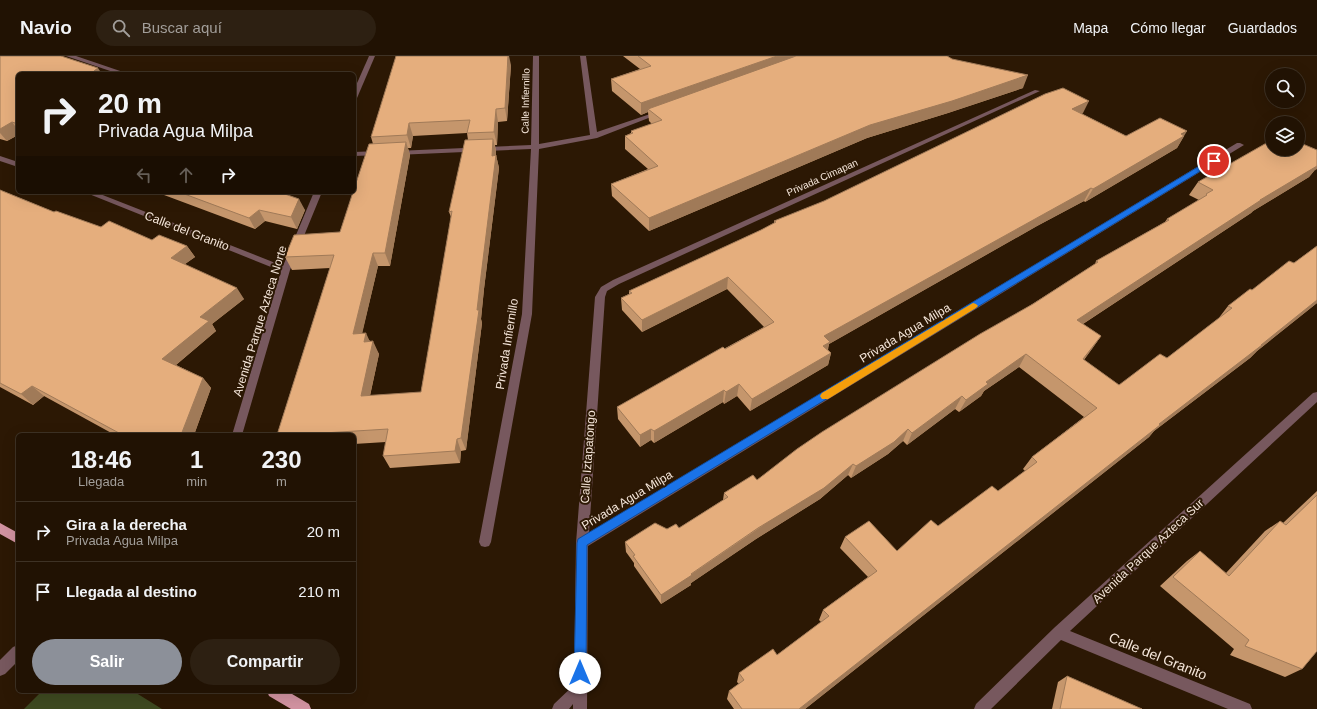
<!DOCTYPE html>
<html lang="es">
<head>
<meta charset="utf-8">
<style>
  body { margin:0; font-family:Arial,sans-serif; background:#2d2012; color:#f1f3f6; height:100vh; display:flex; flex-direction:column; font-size:15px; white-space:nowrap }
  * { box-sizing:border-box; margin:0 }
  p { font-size:13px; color:#a29e9a }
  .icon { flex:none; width:22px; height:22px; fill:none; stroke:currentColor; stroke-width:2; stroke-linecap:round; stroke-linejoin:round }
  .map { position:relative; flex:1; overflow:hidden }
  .details { position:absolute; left:16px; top:377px; width:340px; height:260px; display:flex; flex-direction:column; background:#211203; border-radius:6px; box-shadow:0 4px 16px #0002,0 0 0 1px #3e3225 }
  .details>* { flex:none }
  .top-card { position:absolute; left:16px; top:16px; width:340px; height:122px; border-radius:6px; box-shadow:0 4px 16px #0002,0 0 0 1px #3e3225; background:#211203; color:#f1f3f6; overflow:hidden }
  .fabs { position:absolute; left:1265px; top:12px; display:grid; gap:8px }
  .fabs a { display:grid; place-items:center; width:40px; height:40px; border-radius:50%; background:#211203; box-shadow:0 4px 16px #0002,0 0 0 1px #3e3225; font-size:20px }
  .pin { position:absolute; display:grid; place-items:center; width:34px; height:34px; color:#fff; margin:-17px; border:2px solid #fff; border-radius:50%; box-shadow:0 1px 4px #0007 }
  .me { position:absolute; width:44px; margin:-22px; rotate:0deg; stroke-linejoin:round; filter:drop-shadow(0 0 3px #0008) }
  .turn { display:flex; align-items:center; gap:14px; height:84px; padding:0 16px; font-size:18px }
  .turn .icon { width:52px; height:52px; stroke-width:2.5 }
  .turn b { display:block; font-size:28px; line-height:34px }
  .lanes { display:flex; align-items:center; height:38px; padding:0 16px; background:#0003; justify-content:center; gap:20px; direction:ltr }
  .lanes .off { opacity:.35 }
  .eta { display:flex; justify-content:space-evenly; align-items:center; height:68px; text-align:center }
  .eta b { font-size:24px; font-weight:700; line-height:28px }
  .primary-button { display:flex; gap:8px; margin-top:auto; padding:8px 16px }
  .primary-button a { flex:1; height:46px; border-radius:24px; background:#8c9099; color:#fff; font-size:16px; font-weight:700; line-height:46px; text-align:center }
  .primary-button a+a { background:#2d2012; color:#f1f3f6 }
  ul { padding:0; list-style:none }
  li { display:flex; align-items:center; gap:12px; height:60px; padding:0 16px; border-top:1px solid #3e3225 }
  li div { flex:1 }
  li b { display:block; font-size:15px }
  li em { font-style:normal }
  header { display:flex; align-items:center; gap:24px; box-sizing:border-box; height:56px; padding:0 20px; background:#211203; border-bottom:1px solid #3e3225 }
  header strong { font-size:19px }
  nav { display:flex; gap:22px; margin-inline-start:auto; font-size:14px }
  .search { width:280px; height:36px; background:#2d2012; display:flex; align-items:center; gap:10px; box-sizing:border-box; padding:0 14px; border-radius:22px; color:#a29e9a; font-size:15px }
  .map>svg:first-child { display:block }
  .green { fill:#3e4920 }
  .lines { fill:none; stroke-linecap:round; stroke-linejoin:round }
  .minor { fill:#77585e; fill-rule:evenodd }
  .major { fill:#d293a1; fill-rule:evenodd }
  .wall { fill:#c5966c; fill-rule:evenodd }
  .shaded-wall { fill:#a07a58 }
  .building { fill:#e5ae7d; stroke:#a07a58 }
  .route { fill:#1a73e8; stroke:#114b97 }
  .slow { fill:#f59e0b }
  .labels { text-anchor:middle; stroke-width:4; stroke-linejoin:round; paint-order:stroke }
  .far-street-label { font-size:10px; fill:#f5e6da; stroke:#2c1804 }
  .street-label { font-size:12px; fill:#f5e6da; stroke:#2c1804 }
  .near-street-label { font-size:14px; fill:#f5e6da; stroke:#2c1804 }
</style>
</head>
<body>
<header>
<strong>Navio</strong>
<div class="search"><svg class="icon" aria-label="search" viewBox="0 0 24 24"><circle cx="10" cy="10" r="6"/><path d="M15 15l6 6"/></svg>Buscar aquí</div>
<nav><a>Mapa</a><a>Cómo llegar</a><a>Guardados</a></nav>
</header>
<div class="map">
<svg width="1317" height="653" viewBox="0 0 1317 653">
  <rect width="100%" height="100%" fill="#2c1804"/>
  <!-- green -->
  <path class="green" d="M42,635h91l29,18h-138z"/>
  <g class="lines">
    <!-- minor -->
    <g class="minor">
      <path d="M66,0h10l53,18h-10z"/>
      <path d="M369,0h6l-18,42 -3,2v-10z"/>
      <path d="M533,0h6v88l51,-9 -10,-79h6l11,76 62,-21 5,1 -67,26 -58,11 -7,165 -41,228 -2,4 -4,1 -4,-1 -2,-4 43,-228 9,-165 -135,6 -4,-2 4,-2 135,-6z"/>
      <path d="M1035,34l5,1 -421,193 -12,7 -2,6 -16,236 648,-390h3l4,2 -656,401 -1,163h-14v-5l-4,5h-17l2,-5 20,-19 2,-142 19,-246 6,-10 12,-7z"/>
      <path d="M378,95l4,2 -1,2 -27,1v-4z"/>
      <path d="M0,100l18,6v5l-18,-6z"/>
      <path d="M84,136h11l188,74 31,-74h8l-32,78 -48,165h-10l49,-164z"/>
      <path d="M1317,336v10l-247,229 180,73 2,5h-24l-167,-69 -70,69h-17l2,-5 78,-76 259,-235z"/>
      <path d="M18,589v16l-13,13 -5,2v-16l13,-13z"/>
    </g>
    <!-- major -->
    <g class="major">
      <path d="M0,467l18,10v11l-18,-10z"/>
      <path d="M267,635h20l22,13 2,5h-20l-22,-13z"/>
    </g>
  </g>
  <!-- wall -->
  <g class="wall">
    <path d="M0,0l18,18v61l-11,6 -7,-2z"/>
    <path d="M623,0h324l5,3 71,29 -75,25 -81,25 -218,93 -37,-35 -1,-12 37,-15 -23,-20v-13l6,-3v-2l21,-7 -3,-3 -1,-9 -7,3 -29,-24 -1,-12 29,-10z"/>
    <path d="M511,9l-4,56 -9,1 -1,23h-2l1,7v3l3,13 -15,121 -3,30 1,4 -16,127 -5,1 -1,12 -70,5 -7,-12 3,-14 -32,2v-9h-77l53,-167 -38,2 -7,-13 55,-25 33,-88 -2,-7zM467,77l1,7 -19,72 2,5 -30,175 -51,4 9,-42 -9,-13 -8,-8 16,-67h12l20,-111 -2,-7h3l2,-12z"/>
    <path d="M1083,57l-1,1 44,22h58l-7,12 -92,54 -1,-1 -47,25 -208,118 -1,6 3,3 -3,12 -78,46 -13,-15 -13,8 -1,-2 -69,41 -3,-3 -11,7 -22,-28 -1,-12 147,-80 -37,-38 -85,43 -20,-22 -1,-12 8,-4v-3l132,-61 13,-7v-2z"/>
    <path d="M1314,115l-5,6 -56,34 -2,2 -168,111 18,12 -17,24 35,25 48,-27 51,-39 10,-13 24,-16 42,-27 23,-17v57l-60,48 -7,7 -96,73 -5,6 -344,272h-71l-7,-10 2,-8 10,-7 -2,-2 2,-9 38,-18 44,-33 -2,-2 4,-10 45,-33 -28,-29 5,-11 52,14 41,-25 60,-35 27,-20 -2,-2 9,-12 52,-40 -65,-50 -35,24 -3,5 -22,16 -4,-3 -48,36 -4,-4 -15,13 -37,24 -3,-3 -28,24 -64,40 -65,44v2l-30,19 -27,-38v-3l-8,-11 -1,-10 42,-13 12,-1 44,-28 1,-7 33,-13 338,-216 1,-3 69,-39 2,-3 32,-19 -10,-5 9,-13z"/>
    <path d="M0,134l54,22 47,15 51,13 35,6 8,11 -10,7 59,35 -32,25 4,7 -40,34 27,13 8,10 -17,47h-79l-71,-39 -11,9 -33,-18z"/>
    <path d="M156,136h123l26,18 -8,19 -32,-8 -10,8z"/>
    <path d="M1317,435v160l-15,18 -17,8 -55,-22 4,-6 -74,-63 27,-25 13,-10 26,22 39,-42 15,-10 3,2z"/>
    <path d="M1067,620l75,33h-90l6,-27z"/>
  </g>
  <!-- shaded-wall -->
  <g class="shaded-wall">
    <path d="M508,0h1l2,9 -4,56 -2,-13z"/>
    <path d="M777,0h32l-161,53v3l-7,3v-12z"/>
    <path d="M98,12l4,6 -8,-3z"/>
    <path d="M1028,19l-5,13 -75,25 -81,25 -218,93v-13l221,-93z"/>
    <path d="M1089,45l-6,12 -17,8 6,-12z"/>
    <path d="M496,53l2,13 -1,23 -3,-13z"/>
    <path d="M12,66l6,8v5l-11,6 -7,-8v-4z"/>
    <path d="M409,67l4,13 -2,12 -4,-13z"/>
    <path d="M1187,75l-10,17 -92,54 8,-13z"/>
    <path d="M493,83l3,13 -1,15 1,-12 3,13 -15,121 -3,30 1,4 -16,127 -5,-12 20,-162z"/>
    <path d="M406,86l4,13 -20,111 -5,-13z"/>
    <path d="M1317,107v6l-3,2 -5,6 -56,34 -2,2 -182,120 8,-13 183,-120z"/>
    <path d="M1091,132l-7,13 -47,25 -208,118 -3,10 -6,4 4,-22 220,-122z"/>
    <path d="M299,143l6,11 -8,19 -6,-12z"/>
    <path d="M259,154l6,11 -10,8 -6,-11z"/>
    <path d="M187,190l8,11 -17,12 -7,-11z"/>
    <path d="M373,197l5,13 -19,81 -6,-13z"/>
    <path d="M728,221l-1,12 -85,43v-12z"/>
    <path d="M237,232l7,11 -32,25 4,7 -45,38 -9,-10 38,-42z"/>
    <path d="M1317,244v3l-60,48 -7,7 -96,73 -5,6 -344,272h-6l360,-285z"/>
    <path d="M366,277l6,13 1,-5 6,13 -12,55 -6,-13 3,-54z"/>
    <path d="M1101,280l-9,13 -18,23 9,-13z"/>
    <path d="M831,297l-3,12 -78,46 2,-12z"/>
    <path d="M1026,298l-7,13 -35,24 -3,5 -22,16 7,-12 20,-18z"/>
    <path d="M203,322l8,10 -17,47h-13z"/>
    <path d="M739,328l-2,12 -13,8 2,-12z"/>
    <path d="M32,330l12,10 -11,9 -12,-11z"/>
    <path d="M724,334l-1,12 -69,41v-12z"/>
    <path d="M962,340l-7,13 -48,36 5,-12z"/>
    <path d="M651,373v11l-11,7v-12z"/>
    <path d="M908,373l-5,12 -15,13 -37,24 5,-12z"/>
    <path d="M457,383l4,12 -1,12 -5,-12z"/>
    <path d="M853,408l-5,11 -28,24 -64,40 -65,44v2l-30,19v-9z"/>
  </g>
  <!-- building -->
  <g class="building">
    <path d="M0,0h61l37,12 -4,3 12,3h-88v50l-6,-2 -12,7z"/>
    <path d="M396,0h112l-3,52 -9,1 -2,23 -27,1 3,-13 -61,3 -2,12 -36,2z"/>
    <path d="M638,0h139l-136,47 -30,-24 40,-13z"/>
    <path d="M796,0h151l5,3 76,16 -76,26 -82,24 -221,93 -38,-34 47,-18 -33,-30 8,-3 -2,-2 31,-11 -14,-11z"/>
    <path d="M1063,32l26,13 -17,8 54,27 34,-18 27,13 -6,3 3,2 -91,53 -2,-1 -47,26 -220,122 6,6 -7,4 8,7 -79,46 -13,-15 -13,8 -2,-2 -70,41 -3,-2 -11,6 -23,-28 106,-60 2,2 49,-27 -46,-45 -86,43 -21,-22 11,-5 -3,-2 132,-61 15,-8 -2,-1 50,-20 221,-107z"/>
    <path d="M493,83l-1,17 4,-1 -15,121 -4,34h2l-18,128 -4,1 -2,12 -72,5 5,-27 -97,6h-14l57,-180 -49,2 9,-22 46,-3 13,-40h1v-3l15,-45 37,-2 -21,111h-12l-20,81 13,-1 -2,9 9,-1 -12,55 60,-4 31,-181 -3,1 16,-72z"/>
    <path d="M1270,85l2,1v7h26v-7l19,8v16l-57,34h1l-184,120 24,16 -18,23 36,26 41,-31 7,4 65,-50 -4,-2 22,-17 2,1 37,-29 5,2 23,-17v54l-56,45h1l-103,79 1,1 -361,284h-57l-13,-18 15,-11 -5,-7 34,-24 4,6 52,-39 -6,-6 54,-39 -32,-34 24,-16 28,30 34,-31 7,6 54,-40 6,5 39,-29 -5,-5 65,-49 -71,-54 -40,28 2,2 -22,16 -4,-4 -50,37 -4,-4 -14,13 -38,24 -3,-2 -29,24 -66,40 -67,46 1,1 -31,20 -28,-39 2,-1 -10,-13 30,-19 12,6 9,-5 3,4 49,-31 -4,-4 29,-18 4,5 40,-31 25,-17 158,-98 53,-30 65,-42 -2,-1 73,-41 -2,-1 40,-24 -1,-1 7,-4 -15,-8z"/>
    <path d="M0,134l54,22 2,-1 45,16 8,-6 43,19 7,-5 28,11 -16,12 66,30 -37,29 9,4 -47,38 41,19 -22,57h-62l-2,-1 2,-1 -87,-47 -11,8 -21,-11z"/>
    <path d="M179,136h100l20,7 -8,18 -32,-7 -10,8z"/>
    <path d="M1317,439v156l-15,18 -57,-23 4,-6 -76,-63 27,-26 29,25 51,-55 6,4z"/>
    <path d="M1067,620l75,33h-82z"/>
  </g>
  <!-- route -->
  <path class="route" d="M1211,103l6,2 -630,384 -1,128 -2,4 -4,2 -4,-2 -2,-4 3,-130 1,-4z"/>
  <!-- slow -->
  <path class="slow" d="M973,247l3,1 2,2 -2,2 -148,91h-6l-2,-3 2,-3z"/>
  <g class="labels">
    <!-- far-street labels -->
    <g class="far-street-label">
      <text transform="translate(525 45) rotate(-89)" y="4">Calle Infiernillo</text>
      <text transform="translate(822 121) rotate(-24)" y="4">Privada Cimapan</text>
    </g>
    <!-- street labels -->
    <g class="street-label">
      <text transform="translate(187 175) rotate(21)" y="4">Calle del Granito</text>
      <text transform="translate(260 265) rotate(-73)" y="4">Avenida Parque Azteca Norte</text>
      <text transform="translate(905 277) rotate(-31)" y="4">Privada Agua Milpa</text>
      <text transform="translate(507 288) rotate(-81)" y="4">Privada Infiernillo</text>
      <text transform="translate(588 401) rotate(-86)" y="4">Calle Iztapatongo</text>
      <text transform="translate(627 444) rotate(-31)" y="4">Privada Agua Milpa</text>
      <text transform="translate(1148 495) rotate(-43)" y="4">Avenida Parque Azteca Sur</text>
    </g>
    <!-- near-street labels -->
    <g class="near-street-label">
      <text transform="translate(1158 600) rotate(22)" y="5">Calle del Granito</text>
    </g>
  </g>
</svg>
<div class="fabs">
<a><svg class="icon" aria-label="search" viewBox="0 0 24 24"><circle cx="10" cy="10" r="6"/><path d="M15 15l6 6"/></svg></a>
<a><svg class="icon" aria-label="layers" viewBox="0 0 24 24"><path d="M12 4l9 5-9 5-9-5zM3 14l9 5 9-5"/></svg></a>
</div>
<div class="pin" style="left:1214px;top:105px;background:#d93025"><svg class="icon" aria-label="arrive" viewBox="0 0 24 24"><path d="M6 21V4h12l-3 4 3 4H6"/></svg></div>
<svg class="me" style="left:580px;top:617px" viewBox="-20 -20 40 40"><circle r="19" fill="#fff"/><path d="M0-13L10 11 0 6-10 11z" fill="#1a73e8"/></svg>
<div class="top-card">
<div class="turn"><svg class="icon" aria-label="right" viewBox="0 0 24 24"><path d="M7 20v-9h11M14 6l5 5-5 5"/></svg><div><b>20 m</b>Privada Agua Milpa</div></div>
<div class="lanes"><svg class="icon off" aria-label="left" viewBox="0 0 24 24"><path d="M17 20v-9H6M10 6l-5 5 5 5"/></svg><svg class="icon off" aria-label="ahead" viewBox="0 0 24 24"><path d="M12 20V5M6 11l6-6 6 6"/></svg><svg class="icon" aria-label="right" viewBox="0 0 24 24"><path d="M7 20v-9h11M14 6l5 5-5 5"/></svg></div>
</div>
<section class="details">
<div class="eta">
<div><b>18:46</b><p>Llegada</p></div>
<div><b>1</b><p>min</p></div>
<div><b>230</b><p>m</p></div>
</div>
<ul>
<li><svg class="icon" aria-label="right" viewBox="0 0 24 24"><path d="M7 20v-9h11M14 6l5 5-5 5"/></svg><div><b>Gira a la derecha</b><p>Privada Agua Milpa</p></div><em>20 m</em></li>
<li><svg class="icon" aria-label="arrive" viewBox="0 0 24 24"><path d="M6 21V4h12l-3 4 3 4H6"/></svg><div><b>Llegada al destino</b></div><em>210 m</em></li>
</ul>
<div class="primary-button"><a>Salir</a><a>Compartir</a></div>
</section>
</div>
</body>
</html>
